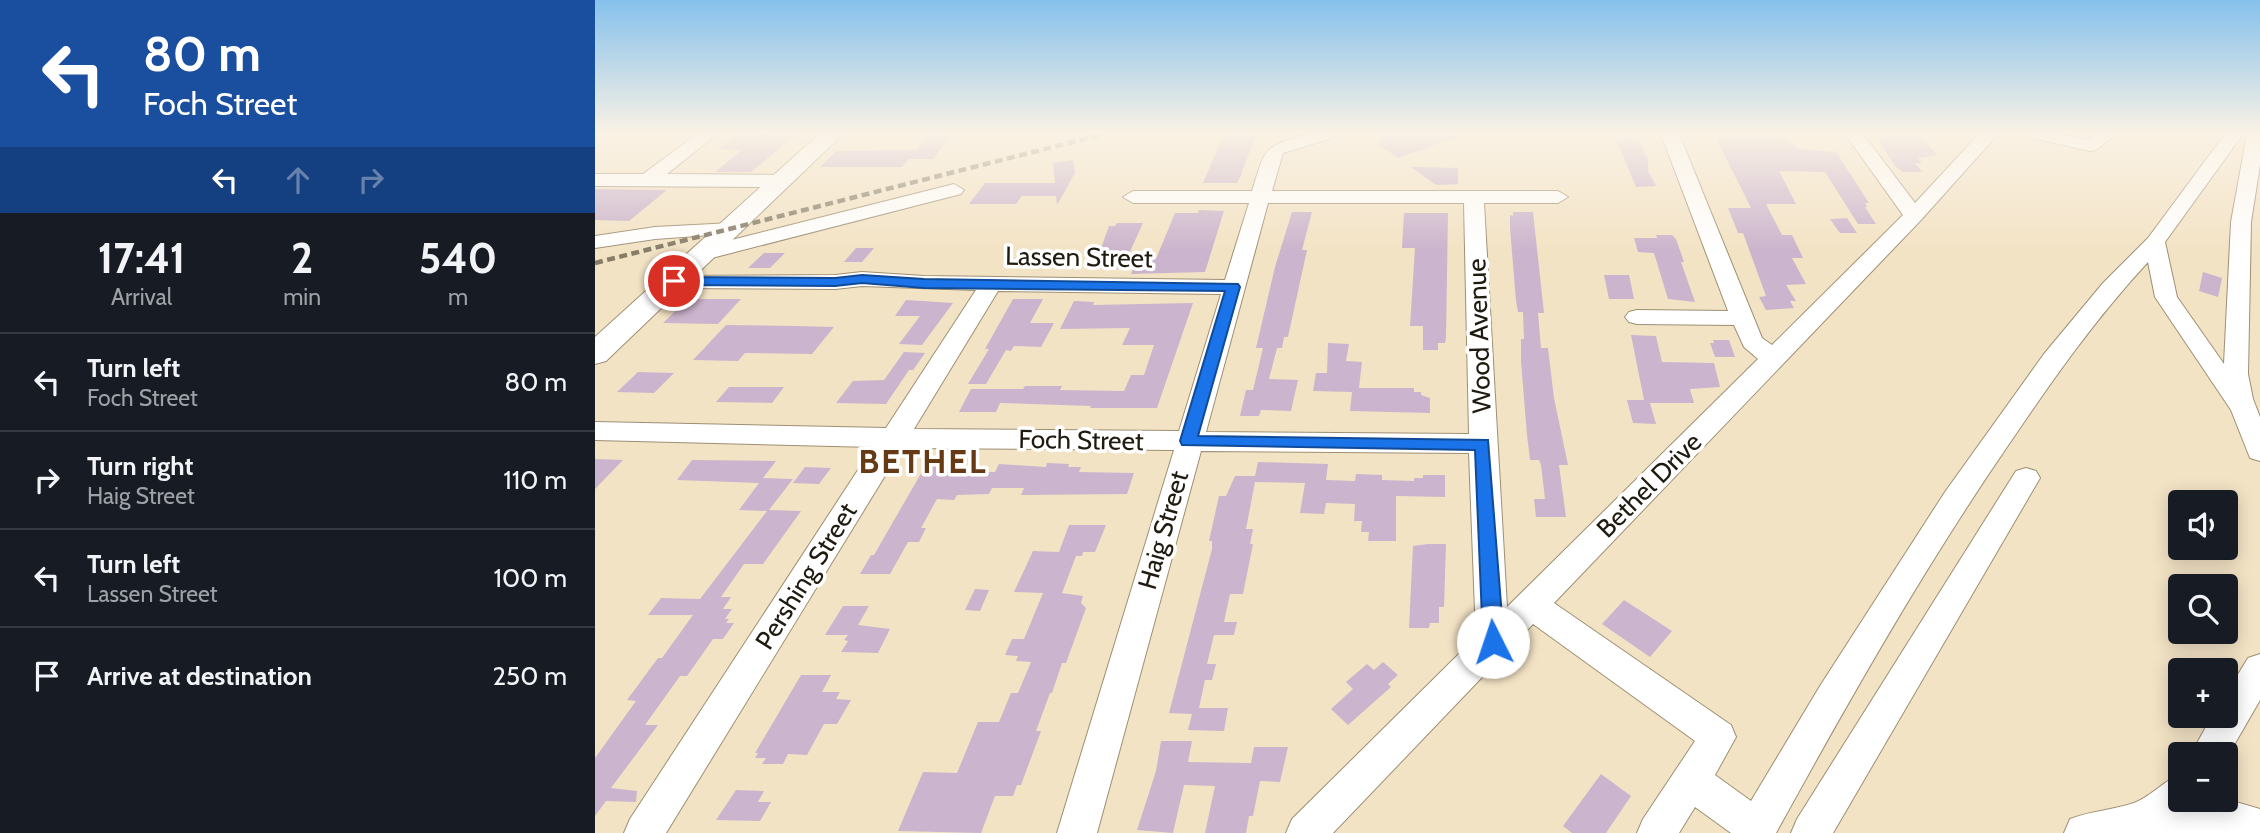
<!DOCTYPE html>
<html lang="en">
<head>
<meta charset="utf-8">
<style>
  body { margin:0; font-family:Cabin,sans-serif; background:#20242c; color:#f1f3f6; height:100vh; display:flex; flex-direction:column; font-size:26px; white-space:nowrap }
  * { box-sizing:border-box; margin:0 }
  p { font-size:23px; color:#9ea1a6 }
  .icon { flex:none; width:38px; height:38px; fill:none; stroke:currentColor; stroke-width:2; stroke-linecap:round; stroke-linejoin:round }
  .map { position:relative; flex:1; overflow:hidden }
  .details { display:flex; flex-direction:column; background:#171b24; width:595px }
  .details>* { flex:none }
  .guide { background:#1a4fa0; color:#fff; overflow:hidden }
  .buttons { position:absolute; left:1573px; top:490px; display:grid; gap:14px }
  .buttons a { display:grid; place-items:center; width:70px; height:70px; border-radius:7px; background:#171b24; box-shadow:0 4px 18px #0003; font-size:35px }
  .pin { position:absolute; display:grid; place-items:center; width:60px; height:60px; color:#fff; margin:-30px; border:4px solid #fff; border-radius:50%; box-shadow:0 2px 7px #0007 }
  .me { position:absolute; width:77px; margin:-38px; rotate:356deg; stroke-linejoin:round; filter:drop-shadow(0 0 5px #0008) }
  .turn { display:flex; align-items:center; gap:24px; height:147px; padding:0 28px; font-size:32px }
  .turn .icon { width:91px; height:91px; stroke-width:2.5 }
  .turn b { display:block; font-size:49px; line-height:60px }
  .lanes { display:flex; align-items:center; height:66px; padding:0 28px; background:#0003; justify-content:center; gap:35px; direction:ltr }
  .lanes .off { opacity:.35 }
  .eta { display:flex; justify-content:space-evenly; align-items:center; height:119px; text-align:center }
  .eta b { font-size:42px; font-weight:700; line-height:49px }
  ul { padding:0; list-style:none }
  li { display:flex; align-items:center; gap:21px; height:98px; padding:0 28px; border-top:2px solid #363941 }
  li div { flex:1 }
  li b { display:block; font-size:26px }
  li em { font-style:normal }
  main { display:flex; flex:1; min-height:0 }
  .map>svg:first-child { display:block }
  .building { fill:#cbb4cd }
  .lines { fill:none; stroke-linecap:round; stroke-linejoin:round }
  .minor-casing { stroke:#9e8f74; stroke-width:2 }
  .major-casing { stroke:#9e8f74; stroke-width:2 }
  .minor { fill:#fff; fill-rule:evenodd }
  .major { fill:#fff; fill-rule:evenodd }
  .rail { stroke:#867c68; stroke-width:4.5; stroke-dasharray:8 4.5; stroke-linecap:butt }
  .route { fill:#1a73e8; stroke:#114b97; stroke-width:2 }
  .labels { text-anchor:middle; stroke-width:7; stroke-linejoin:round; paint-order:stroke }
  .street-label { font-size:26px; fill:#201b10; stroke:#fff }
  .district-label { font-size:33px; font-weight:bold; letter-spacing:2px; fill:#673a16; stroke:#fff }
</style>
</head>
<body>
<main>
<section class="details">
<div class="guide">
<div class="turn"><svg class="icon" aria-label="left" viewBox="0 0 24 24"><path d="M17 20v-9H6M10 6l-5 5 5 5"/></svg><div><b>80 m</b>Foch Street</div></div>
<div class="lanes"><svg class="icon" aria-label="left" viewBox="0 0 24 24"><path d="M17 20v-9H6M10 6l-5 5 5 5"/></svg><svg class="icon off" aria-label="ahead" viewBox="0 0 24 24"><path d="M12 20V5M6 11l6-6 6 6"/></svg><svg class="icon off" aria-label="right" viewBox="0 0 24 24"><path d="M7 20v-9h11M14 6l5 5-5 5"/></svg></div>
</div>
<div class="eta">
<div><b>17:41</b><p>Arrival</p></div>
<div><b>2</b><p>min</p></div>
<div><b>540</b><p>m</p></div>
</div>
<ul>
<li><svg class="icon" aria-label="left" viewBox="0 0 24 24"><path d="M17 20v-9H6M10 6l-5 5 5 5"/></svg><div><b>Turn left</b><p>Foch Street</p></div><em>80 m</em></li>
<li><svg class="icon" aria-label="right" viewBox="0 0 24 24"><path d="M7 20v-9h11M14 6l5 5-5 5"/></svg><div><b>Turn right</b><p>Haig Street</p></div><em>110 m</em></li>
<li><svg class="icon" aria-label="left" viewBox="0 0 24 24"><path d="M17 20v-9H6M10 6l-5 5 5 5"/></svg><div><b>Turn left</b><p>Lassen Street</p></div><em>100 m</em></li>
<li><svg class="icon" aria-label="arrive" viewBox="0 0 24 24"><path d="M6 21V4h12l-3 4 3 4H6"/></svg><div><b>Arrive at destination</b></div><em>250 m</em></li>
</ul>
</section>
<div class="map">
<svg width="1665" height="833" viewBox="0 0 1665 833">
  <rect width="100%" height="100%" fill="#f3e3c5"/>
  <!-- building -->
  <g class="building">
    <path d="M143,134h59l-46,38h-36l27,-22 -23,-1z"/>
    <path d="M335,134h22l-19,25h-24l-7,8h-82l16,-16 80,-1z"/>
    <path d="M629,134h32l-15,41 -4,8h-34z"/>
    <path d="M786,134h79l1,2 -63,22 -18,-13z"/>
    <path d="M1289,136l37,1 16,18 -19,3 4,5h-7l7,9h-19l-8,-6 -17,-26 7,-2z"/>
    <path d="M1124,138l68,1 11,10 38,3 33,51h-4l2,4h-2l11,17h-18l-33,-52 -46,-1 17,33h-30l16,31h10l11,23h-11l14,26 -20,1 10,16h-6l4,7 -28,2 -7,-13 7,-1 -23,-63h-5l-10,-25h23l-34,-68h3z"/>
    <path d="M1021,139h22l10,20v12l8,15 -20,1z"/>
    <path d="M478,160l2,13 -18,32 -1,-9h-34l-6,8h-47l16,-21h70l-2,-20z"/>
    <path d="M816,167l47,1v16l-22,1z"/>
    <path d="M0,189l72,1 -38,31 -34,-1z"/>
    <path d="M604,210l25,1 -19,61 -74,2 6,-15h19l19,-46h23z"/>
    <path d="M697,212h20l-10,38h5l-19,87h-4l-2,11h-5l-8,31 29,1 -7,31 -30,-1 -2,6h-19l6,-26h7l10,-42h-7l19,-81z"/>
    <path d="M918,212h20l11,101h-6l3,35h7l6,50 14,67h-9l7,52h-30l-2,-18h11l-4,-34 -2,-5h-9l-3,-25 -6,-73v-23h3l-1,-27h-5l-2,-11 -6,-73v-13l3,1z"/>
    <path d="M809,213h44l-2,125 -1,5h-7v7h-15v-24h-13l5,-78h-13z"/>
    <path d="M1252,218l10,15h-17l-10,-14z"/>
    <path d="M522,223h26l-21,46 -23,-1 7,-14h-7l10,-28h6z"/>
    <path d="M1061,235h16l4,4 8,23h-3l14,40 -27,-3 -14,-46 -16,-1 -4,-14h23z"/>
    <path d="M261,248h18l-12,14h-18z"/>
    <path d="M169,253h21l-15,15h-22z"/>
    <path d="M1608,272l19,6 -4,19 -19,-6z"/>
    <path d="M1009,275h25l5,24h-25z"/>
    <path d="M93,299h53l-23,25 -55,-1z"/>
    <path d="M418,299h30l-13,24h24l-13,24 -27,-1 -3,5 -5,-1 -20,34h-18l21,-35h-4z"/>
    <path d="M311,300l47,3 -31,42 -23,-1 21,-28h-25z"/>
    <path d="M479,301l20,1 -1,3 100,-2 -36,105h-67l1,-2 -91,-3 -4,9h-37l12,-23h52l2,-3h37l-2,4 64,1 7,-16h13l10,-30h-32l8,-17 -70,1z"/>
    <path d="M131,325l70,1 38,1 -22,27 -67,-1 -7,8 -45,-1z"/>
    <path d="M1036,335l25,1 6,26 52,1 6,24 -30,2 4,14h-44l6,21 -23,-1 -6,-23h17z"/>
    <path d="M1118,340h16l6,17h-20l-5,-14h4z"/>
    <path d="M733,343l21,1 -3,17 16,1 -3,26h55v4h7v3l9,3v15l-80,-2 2,-19 -39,-1 3,-18h11z"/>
    <path d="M309,352l21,1 -12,17h-4l-23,34 -50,-1 17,-22 31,-1z"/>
    <path d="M43,372l36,1 -20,20 -37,-1z"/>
    <path d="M134,387h55l-12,16 -56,-1z"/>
    <path d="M0,459l28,1 -28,29z"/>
    <path d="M97,460l84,1 -13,17 30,1 -24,31 32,1 -38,53h-19l-23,33h10l-8,12h9l-7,10h4l-3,4h8l-11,16h-10l-26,37h-7l-35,49h13l-47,63 26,3 -1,11 -30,-1 -11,15v-58l41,-57 -9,-1 31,-42h4l31,-43h-45l13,-17 39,1 67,-88 -28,-1 20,-27 -82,-3z"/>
    <path d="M663,462l70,2 -2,16 29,1 1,-7 26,1v5l32,1v-3h9v-3h22v22l-49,-1v45h-28l1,-9h-8l1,-11h-8l1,-17 -29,-1 -2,11 -24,-1 5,-30 -50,-1 -9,47h7l-3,15h3l-10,50h-13l-6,28h13l-3,13h-20l-7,29h9l-4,16h-7l-6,28h29l-4,23 -36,-1 4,-16 -23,-1 43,-164v-8h-3l10,-45h7l9,-20h20z"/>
    <path d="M332,463h39l-5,9h34l4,-8 47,3 1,-4 22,1 -1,3h13l-2,5 55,1 -7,21 -106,1 3,-7h-32l-3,6 -32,1 -3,5 -17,-1 -16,29h5l-7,14h-11l-18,32h-30l11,-19h3z"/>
    <path d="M210,467l26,1 -12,16 -26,-1z"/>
    <path d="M474,525h37l-11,27h-12l-1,4h-6l-14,37 21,3 -2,7 5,5 -20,55h-4l-10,30h-2l-14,38h5l-20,54h-4l-4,11h-18l-14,37 -83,-2 25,-59 34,1 21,-51h21l12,-29h7l13,-31 -15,-1 2,-5 -13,-1 7,-16h12l19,-46 -29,-1 19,-41 26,1z"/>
    <path d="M833,544h18l-2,63h-5v16h-9l-1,5h-20l4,-82z"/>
    <path d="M380,589l14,1 -9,21 -15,-1z"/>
    <path d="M1029,600l48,31 -22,26 -48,-33z"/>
    <path d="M248,606h26l-11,19 32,4 -12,24 -37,-1 7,-11 -4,-1 4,-5h-23z"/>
    <path d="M788,662l15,13 -10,9 3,3 -43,38 -17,-16 22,-20 -7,-7 21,-18 7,6z"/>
    <path d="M206,675h30l-9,17h18l-4,7 15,1 -14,24h-13l-17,31 -19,-1 -5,10h-21l4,-6h-11l3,-5h-3z"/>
    <path d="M566,741h31l-4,21 63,1 3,-16h34l-8,35 -20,-1 -7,35h-4l-3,17h-41l10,-47 -31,-1 -11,48 -36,-3 19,-59z"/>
    <path d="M1006,774l30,22 -25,37h-34l-9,-7z"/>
    <path d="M141,790l28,1 -6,11h13l-11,19 -44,-1z"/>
  </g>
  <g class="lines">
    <defs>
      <g id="minor">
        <path d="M102,134h20l-50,40 115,1 10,6 -10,6 -187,-1v-12h48z"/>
        <path d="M712,134h28l-3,4 -49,15 -11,38h286l10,6 -10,6h-74l23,404 251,-248 -14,-12 -10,-22 -97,-1 -8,-2 -4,-5 4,-5 8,-2 91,1 -67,-177h18l83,204 10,7 131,-130 -58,-81h18l52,69 64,-69h19l-77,86 -367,383 177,122 5,12 -21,38 36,26 69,-115 125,-194 99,-138 59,-71 45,-45 77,-104h18l-78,108 12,55 47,67 7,-142 16,-88h13v31l-9,57 -3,152 5,25 7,18v44l-10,-3 -19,-48 -76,-113 -7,-35c-53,57 -97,120 -141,185 -85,124 -159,255 -231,386h-45l-36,-26 -16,26h-42l6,-14 52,-78 -162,-117 -200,209h-47l6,-14 184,-182 -7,-184 -268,-2 -104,382h-40l117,-383 -272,-2 -236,385h-42l6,-14 243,-372 -278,-7v-18l291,6 90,-138 -114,-4 -27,3 -161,-1 -8,-2 -3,-5 3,-5 169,-1 27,-3 62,4 301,4 24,-77h-116l-10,-6 10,-6h119c14,-44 10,-43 55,-57zM673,203h196l5,231 -263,-2zM403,291l223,3 -42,137 -265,-2z"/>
        <path d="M1435,134h32l25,6 8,-6h21l-20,16 -6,1 -57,-13z"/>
        <path d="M359,184l10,6 -3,4 -257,66 -8,-1 -3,-5 3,-5z"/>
        <path d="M137,223l7,2 3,4 -3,4 -84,6 -60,9v-12l60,-9z"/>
        <path d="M1431,468l10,3 4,7 -207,355h-42l6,-14 219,-348z"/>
        <path d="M1665,654v46l-34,59v-5h-35l21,-38h14v-22l22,-36z"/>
        <path d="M1586,774v26l45,-1 34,10v24h-196l6,-14c21,-8 43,-9 64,-16 18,-7 29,-22 47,-29z"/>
      </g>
      <path id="major" d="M224,134h24l-237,227 -11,3v-27z"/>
    </defs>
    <!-- minor casing -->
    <use href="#minor" class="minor-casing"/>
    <!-- major casing -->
    <use href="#major" class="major-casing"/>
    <!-- minor -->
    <use href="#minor" class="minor"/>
    <!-- major -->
    <use href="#major" class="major"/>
    <!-- rail -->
    <path class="rail" d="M0,263l509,-129"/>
  </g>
  <!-- sky -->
  <linearGradient id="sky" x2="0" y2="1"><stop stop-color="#86c1ec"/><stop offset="0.53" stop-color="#faf2e5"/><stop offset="1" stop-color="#faf2e5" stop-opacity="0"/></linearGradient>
  <rect width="1665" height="251" fill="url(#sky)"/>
  <!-- route -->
  <path class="route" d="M267,275l62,4 314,5 2,3 -42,149 290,4 16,202 -3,6 -8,3 -7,-3 -3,-6 -8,-192 -293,-5 -2,-4 45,-150 -301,-3 -62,-5 -27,3 -161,-1 -7,-4 7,-4 161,1z"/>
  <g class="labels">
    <!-- street labels -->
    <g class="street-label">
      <text transform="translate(484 257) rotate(1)" y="9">Lassen Street</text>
      <text transform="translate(884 336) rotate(-92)" y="9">Wood Avenue</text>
      <text transform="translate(486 440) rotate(1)" y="9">Foch Street</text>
      <text transform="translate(1054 485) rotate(-45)" y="9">Bethel Drive</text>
      <text transform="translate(568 530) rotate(-74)" y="9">Haig Street</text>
      <text transform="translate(211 576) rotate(-58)" y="9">Pershing Street</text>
    </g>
    <!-- district labels -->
    <g class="district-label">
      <text x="328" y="473">BETHEL</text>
    </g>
  </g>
</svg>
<div class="buttons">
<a><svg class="icon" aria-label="sound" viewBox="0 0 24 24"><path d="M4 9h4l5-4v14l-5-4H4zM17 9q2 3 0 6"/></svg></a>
<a><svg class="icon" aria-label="search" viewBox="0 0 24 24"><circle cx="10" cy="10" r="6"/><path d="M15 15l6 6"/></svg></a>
<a>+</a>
<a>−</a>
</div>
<div class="pin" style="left:79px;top:281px;background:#d93025"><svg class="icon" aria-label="arrive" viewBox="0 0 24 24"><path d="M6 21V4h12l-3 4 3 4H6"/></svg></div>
<svg class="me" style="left:898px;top:642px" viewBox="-20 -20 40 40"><circle r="19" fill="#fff"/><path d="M0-13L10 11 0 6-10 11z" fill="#1a73e8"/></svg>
</div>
</main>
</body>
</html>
